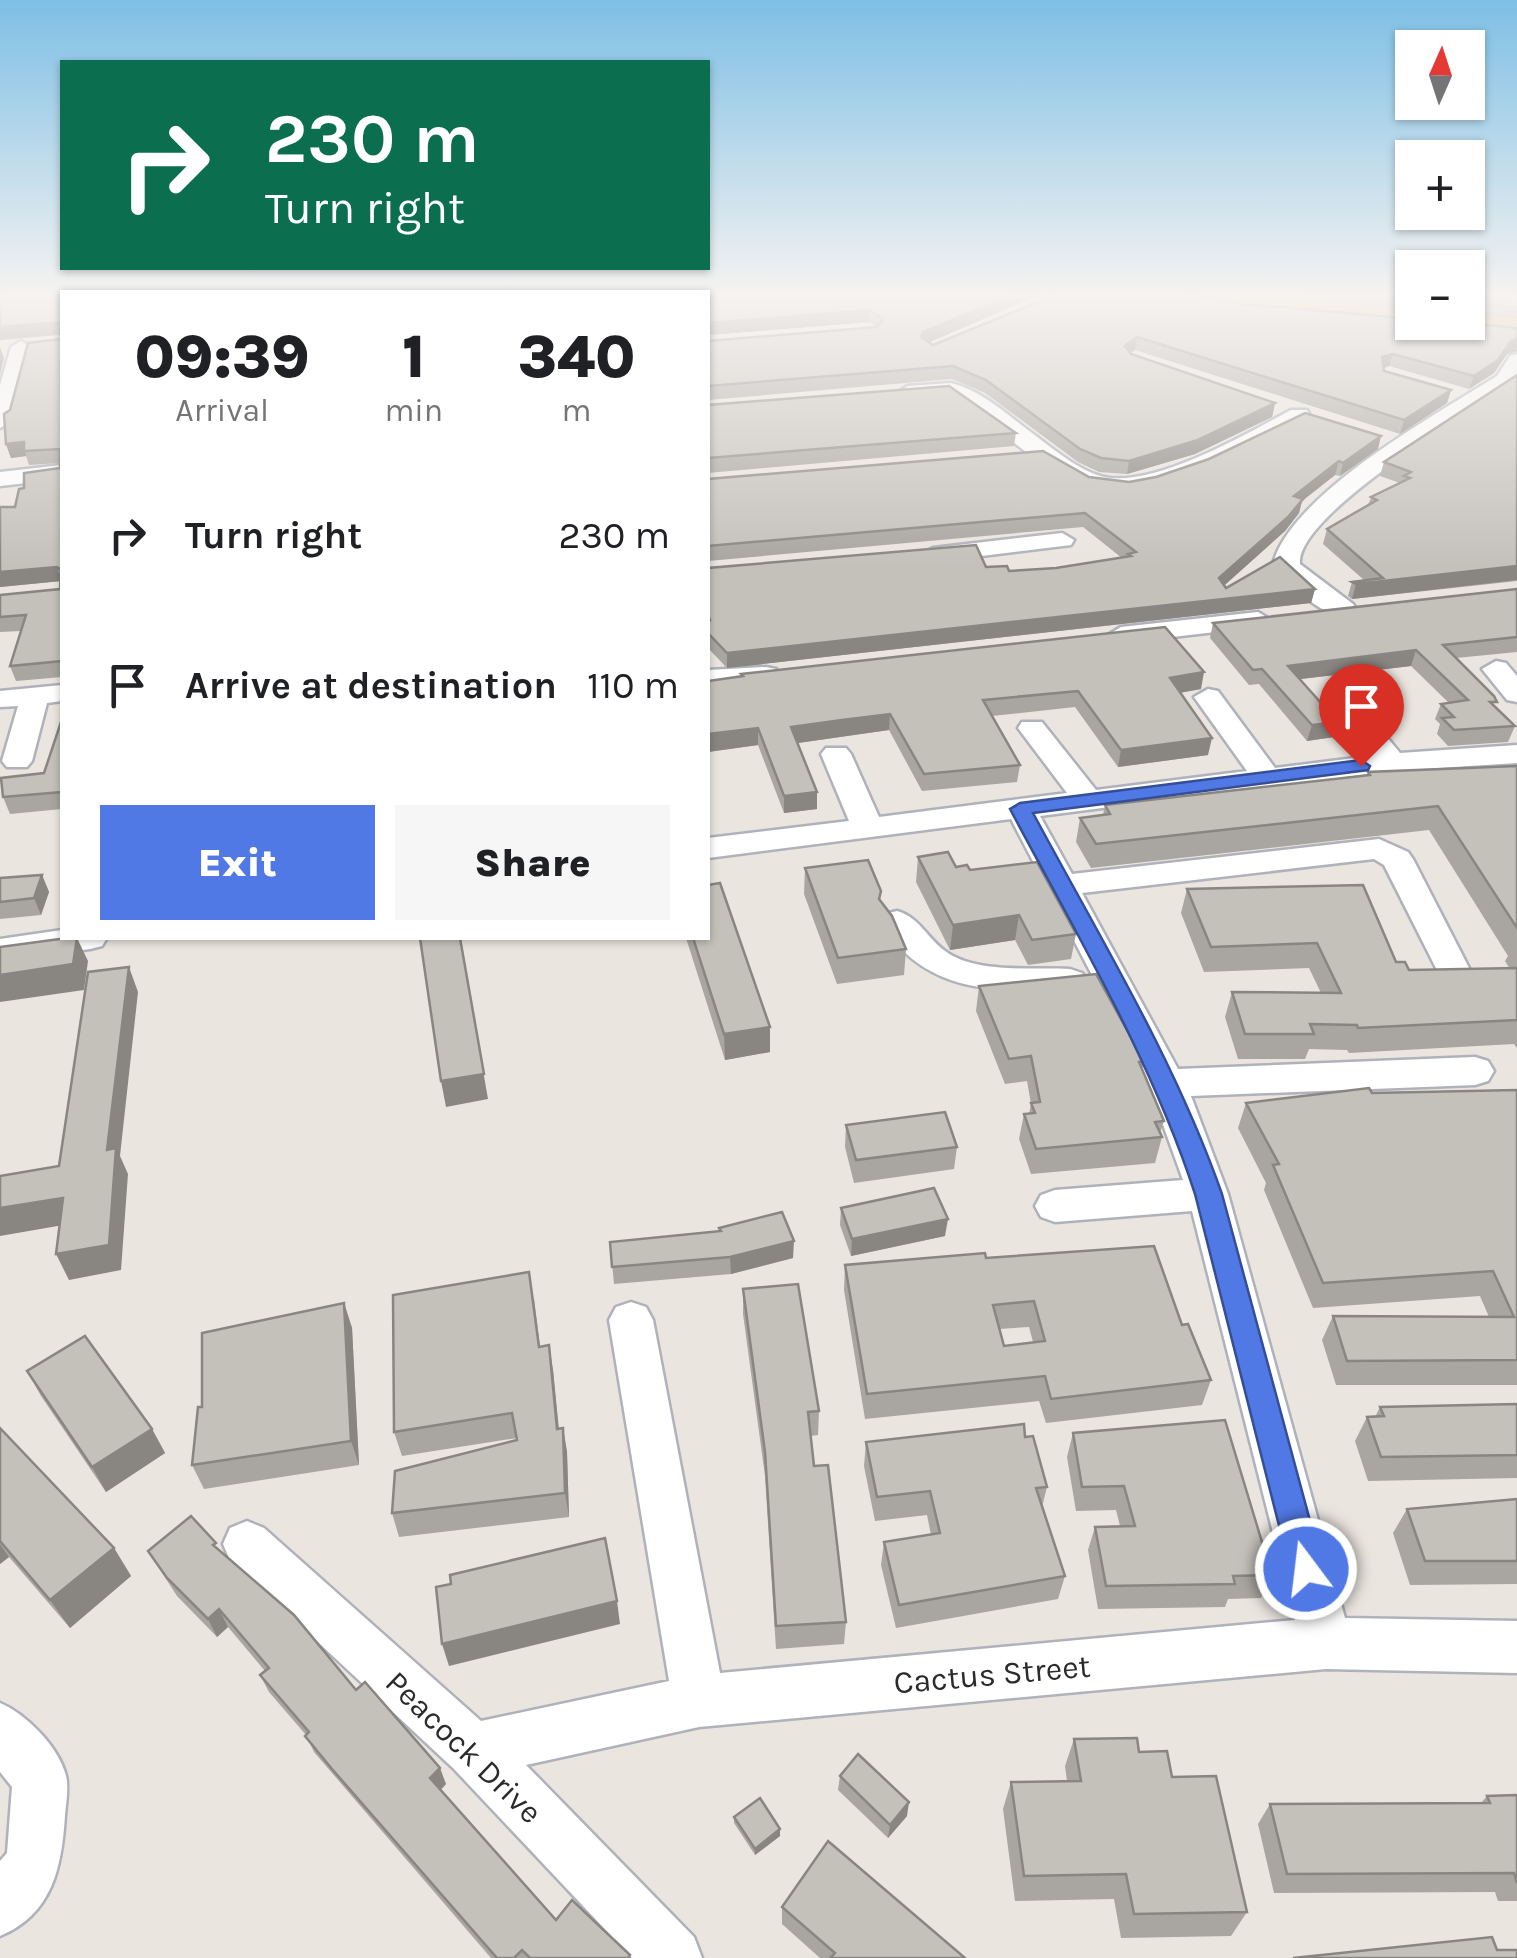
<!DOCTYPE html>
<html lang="en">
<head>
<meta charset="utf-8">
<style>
  body { margin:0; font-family:Karla,sans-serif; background:#f6f6f6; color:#202124; height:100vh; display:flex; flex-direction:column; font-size:38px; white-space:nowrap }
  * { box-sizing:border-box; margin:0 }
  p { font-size:32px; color:#757577 }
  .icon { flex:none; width:55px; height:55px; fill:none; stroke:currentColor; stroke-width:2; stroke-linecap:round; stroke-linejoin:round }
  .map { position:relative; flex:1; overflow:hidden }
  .side { position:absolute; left:60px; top:290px; width:650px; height:650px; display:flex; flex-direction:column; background:#fff; border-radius:0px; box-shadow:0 2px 8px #0004 }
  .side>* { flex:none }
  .banner { position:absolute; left:60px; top:60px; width:650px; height:210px; border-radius:0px; box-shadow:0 2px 8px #0004; background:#0b6e4f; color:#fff; overflow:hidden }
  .needle { width:65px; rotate:3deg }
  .controls { position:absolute; left:1395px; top:30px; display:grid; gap:20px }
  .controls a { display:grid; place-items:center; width:90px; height:90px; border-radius:0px; background:#fff; box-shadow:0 2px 8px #0004; font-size:50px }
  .pin { position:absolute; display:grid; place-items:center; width:85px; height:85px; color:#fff; margin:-102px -42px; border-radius:50% 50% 50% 0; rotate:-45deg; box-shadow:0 0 10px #0007 }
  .pin .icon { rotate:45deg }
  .me { position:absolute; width:110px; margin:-55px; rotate:345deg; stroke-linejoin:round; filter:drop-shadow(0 0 8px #0008) }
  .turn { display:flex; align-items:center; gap:35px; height:210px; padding:0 40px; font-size:45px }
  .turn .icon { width:130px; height:130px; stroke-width:2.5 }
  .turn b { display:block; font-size:70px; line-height:85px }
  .eta { display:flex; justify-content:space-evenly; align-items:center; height:170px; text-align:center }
  .eta b { font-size:60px; font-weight:800; line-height:70px }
  .primary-button { display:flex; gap:20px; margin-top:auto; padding:20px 40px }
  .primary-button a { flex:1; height:115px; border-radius:0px; background:#5179e6; color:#fff; font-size:40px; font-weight:800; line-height:115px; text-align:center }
  .primary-button a+a { background:#f6f6f6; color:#202124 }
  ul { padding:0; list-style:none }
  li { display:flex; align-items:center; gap:30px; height:150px; padding:0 40px }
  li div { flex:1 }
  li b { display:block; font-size:38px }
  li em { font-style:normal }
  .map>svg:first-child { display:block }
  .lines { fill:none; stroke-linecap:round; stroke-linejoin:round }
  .minor-casing { stroke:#afb2ba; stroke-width:5 }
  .major-casing { stroke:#c4c4c4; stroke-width:6 }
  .minor { fill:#fff; fill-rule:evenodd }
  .major { fill:#e1bd6e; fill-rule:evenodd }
  .wall { fill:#a9a5a0; fill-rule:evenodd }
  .shaded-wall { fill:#898682 }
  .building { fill:#c4c0ba; stroke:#898682; stroke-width:2.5; fill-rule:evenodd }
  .route { fill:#5179e6; stroke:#354f96; stroke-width:2.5 }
  .labels { text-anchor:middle; stroke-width:9; stroke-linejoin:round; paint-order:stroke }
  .near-street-label { font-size:32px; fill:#2b2b2b; stroke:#fff }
</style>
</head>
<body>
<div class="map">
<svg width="1517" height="1958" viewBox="0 0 1517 1958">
  <rect width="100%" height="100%" fill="#ebe5df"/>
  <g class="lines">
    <defs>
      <g id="minor">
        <path d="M21,341l10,6 -20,75 -11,6v-43l11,-38z"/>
        <path d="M1517,354v23l-5,7c-41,27 -217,132 -212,180l53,40 4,6 -4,6c-27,6 -69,-33 -79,-56 23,-69 161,-145 223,-184l13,-20z"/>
        <path d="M951,383c33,8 58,34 85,53 20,15 48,39 74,42 52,5 136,-44 181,-68h16l3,5c-19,20 -57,32 -82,43 -36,15 -80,37 -119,34 -50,-4 -111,-64 -150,-94 -20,-6 -45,7 -61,-6l10,-6z"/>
        <path d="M62,465v14l-62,7v-14z"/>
        <path d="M1062,533l12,7 -3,5 -138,17 -12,-7 12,-7z"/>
        <path d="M1258,612l13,8 -4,6 -146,17 -13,-8 13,-8z"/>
        <path d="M1496,661l10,2 11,13v26l-10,-2 -25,-31z"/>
        <path d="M766,667l10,2 4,6 -4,6 -68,5v-16z"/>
        <path d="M1365,683l14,8 -16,13v4l37,45 117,-8v18l-125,8 -352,45 32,58 307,-35 29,13 5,7 56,109 -5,8 -12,4 -12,-4 -56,-111 -10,-6 -292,34 96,176 297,-12 13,4 6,10 -6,10 -13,4 -284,11 37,98 117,424 172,3v52l-191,-4 -627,58 -173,38 168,172 8,21h-70l-178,-189 -224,-209 -7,-16 7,-16 17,-7 17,7 217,193 188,-40 -60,-361 7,-13 15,-5 15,5 7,13 67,353 575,-53 -103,-409 -137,11 -14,-5 -6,-11 6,-11 14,-5 128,-10 -35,-97 -137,-264 -303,39v-20l141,-17 -28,-67 5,-6h20l5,6 28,63 188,-24 -49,-65 4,-6h20l54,68 151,-19 -53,-74 14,-8 10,2 57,77 96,-12 -36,-47 4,-15z"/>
        <path d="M62,685v16l-15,2 -15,58 -5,6h-20l-5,-6 16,-55 -18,1v-16z"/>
        <path d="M897,911c22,6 30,27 48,40 31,23 88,16 125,18l12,4 6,8 -6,8 -12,4c-77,-4 -143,3 -190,-71l5,-8z"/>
        <path d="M62,930v8h45l-5,8 -12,3 -90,12v-22z"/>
        <path d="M0,1703c26,11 59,44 66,73 3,11 0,27 -1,39 -3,51 -12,99 -65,121v-75l7,-8 5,-66 -12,-15z"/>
      </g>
      <g id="major">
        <path d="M1181,292c76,-3 154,12 231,16v14l-99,-6 -121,-17z"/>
        <path d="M1468,312l49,4v14l-57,-6 8,-2z"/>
      </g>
    </defs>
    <!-- minor casing -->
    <use href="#minor" class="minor-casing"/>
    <!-- major casing -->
    <use href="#major" class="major-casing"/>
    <!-- minor -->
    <use href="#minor" class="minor"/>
    <!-- major -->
    <use href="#major" class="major"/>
  </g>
  <!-- wall -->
  <g class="wall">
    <path d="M31,292h1015l-117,50 4,3 311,-41 273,24v23l-10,3 -13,19 -25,16 -80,-23 -6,2 1,3 67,19 -4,13 -47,31 -265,-84 -5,3 145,50 -3,14 -77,37 -68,20 -28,-2 -21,-10 -93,-69 -33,-14 -244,21v-59l168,-14 -7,-5 -161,13 -646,-43v385l-46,4 -6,-15 11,-35 -21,1v-37l60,-6v-8l-60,6v-80h15l9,-19 36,-20v-5l-31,2 -3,-9 -15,2 -5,-14 4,-34 51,-71v-4l-61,5v-46z"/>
    <path d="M1298,292h114v19l-109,-12z"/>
    <path d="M1468,292h49v27l-49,-4z"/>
    <path d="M1517,375v206l-165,18 -4,-3 4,-14 12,-2 -41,-36 4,-15 41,-24 3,-8 29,-14 -20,-7 4,-14z"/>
    <path d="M708,405l308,28 -2,13 -306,27z"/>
    <path d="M1378,449l-38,27 -5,-1 -33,26 -3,12 -14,18 -61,54 2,3 89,1 -4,14 -584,65 -19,-20v-80l278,-1 23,4 47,-3 66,-10 -39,-31 -375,34v-82l381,-2 40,5z"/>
    <path d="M1517,589v63l-61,6 39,49 20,19 -7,16 -60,4 -11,-12 3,-10 -5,-5 6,-15 8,-1 -38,-37 -111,13 34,58 -27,4 -48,-57 -10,1 -39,-47 3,-15z"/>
    <path d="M741,674l460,15 -21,4 28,62 -90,12 -43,-60 -83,9 28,49 -3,17 -95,9 -33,-61 -91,13 19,66 -33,4 -26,-68 -50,7v-71l33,-5z"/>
    <path d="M62,719v90l-52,5 -7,-17 41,-24z"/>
    <path d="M1517,766v282l-3,-4 -165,9 -2,-3 -38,-1 -4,10h-67l-13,-42 7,-25 89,1 -12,-25 -105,4 -23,-59 6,-24 209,73 13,8 101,-1 -5,-8 3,-5 -79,-126 -338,38 -15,-26 4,-24 23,-3 2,-10 262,-30 1,-3z"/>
    <path d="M918,857l52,13 106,64 -5,25 -43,6 -13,-25 -65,10 -34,-68z"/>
    <path d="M805,868l76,23 -1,10 26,48 -2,26 -67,9 -33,-90z"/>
    <path d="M42,875l7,17 -8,23 -41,4v-41z"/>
    <path d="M686,938h22l62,114 -45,8z"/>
    <path d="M979,986l165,75 -2,8 22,52 -4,12 2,4 -7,26 -124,11 -12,-35 5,-25h5l2,-10 -4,-23 -22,3 -29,-73z"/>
    <path d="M1517,1090v295h-181l-14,-45 11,-24 156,1 -9,-21 -167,12 -49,-118 2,-7 -28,-55 8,-25 126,-10z"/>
    <path d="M846,1125l111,22 -3,22 -100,14 -9,-36z"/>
    <path d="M841,1208l104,28 -94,20 -11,-31z"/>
    <path d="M719,1228l74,30 -62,16 -117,10 -4,-42 110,-11z"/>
    <path d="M986,1258l196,67 29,55 -9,25 -156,18 -7,-22 -174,18 -21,-129 1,-25zM1029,1327l4,15 -29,4 -5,-17z"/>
    <path d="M743,1289l76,122 -1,24 -7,1 3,30 32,156 -2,22 -68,5 -11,-173 -22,-162z"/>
    <path d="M534,1298l6,49 13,23 6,59 4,-1 4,24 2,65 -170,20 -7,-24 125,-73v-2l-115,18 -8,-24z"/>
    <path d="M344,1303l8,25 7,137 -155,24 -12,-24 10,-58z"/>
    <path d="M27,1371l125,58 13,24 -59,39 -65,-96z"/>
    <path d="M1517,1404v74l-149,3 -13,-40 12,-24h8l5,-10z"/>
    <path d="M0,1428l114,120 17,28 -61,52 -61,-71 -9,7z"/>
    <path d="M1073,1433l199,142 -11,23 -33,1 -3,8 -127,2 -10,-59 7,-23 25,-1 -4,-16 -40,1 -9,-54z"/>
    <path d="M1025,1437l22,50 -5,20 23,69 -7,23 -162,29 -15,-63 3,-23 47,-7 -4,-20 -52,6 -11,-55 2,-24z"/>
    <path d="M1517,1499v85l-107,1 -17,-52 14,-24z"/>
    <path d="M148,1551h72l226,233 -5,6 115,130 74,35v3h-139l-177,-206 -8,-17 -37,-43 -9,-17 5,-4 -37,-44 -11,10 -40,-41z"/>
    <path d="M1074,1739l65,13 33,25 75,135 -16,24 -110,2 -7,-39 -99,2 -12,-92 8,-27 56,-1 -2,-15z"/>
    <path d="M840,1776l67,40 -19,22 -50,-48z"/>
    <path d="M1517,1795v106h-19l-3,-9 -221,1 -16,-69 12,-20 211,-1 6,-7z"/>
    <path d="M734,1817l46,19 -25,19 -21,-32z"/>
    <path d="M782,1907l183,51h-145l-38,-34z"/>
  </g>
  <!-- shaded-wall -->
  <g class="shaded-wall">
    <path d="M1019,292h27l-123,53 -2,-8 2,-5z"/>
    <path d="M869,310v12l-161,13v2v-14z"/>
    <path d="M61,322l1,12 -62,6v-13z"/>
    <path d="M1137,337l-2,13 -12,8 2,-12z"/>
    <path d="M1517,339v12l-10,3 -13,19 -25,16 5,-13 37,-35z"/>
    <path d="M0,347l4,11 -4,16z"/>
    <path d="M1393,354l-4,12 -11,4 4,-13z"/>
    <path d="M1451,390l-4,13 -47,31 4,-14z"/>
    <path d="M1275,403l-3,14 -77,37 -68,20 2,-13z"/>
    <path d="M1381,436l-3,13 -38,27 3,-13z"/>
    <path d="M24,442l2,14 -15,2 -5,-14z"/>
    <path d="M1339,461l-4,14 -33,26 -3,12 -14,18 -69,62 3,-15 75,-82z"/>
    <path d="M1517,566v14l-165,19 4,-15z"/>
    <path d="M57,567l5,14 -62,6v-15z"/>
    <path d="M1315,589l-4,14 -584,65v-15z"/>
    <path d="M1416,650l-5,16 -127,15 4,-15z"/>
    <path d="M1204,672l-3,17 -34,6 3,-17z"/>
    <path d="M890,714l-1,16 -98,14v-17z"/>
    <path d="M1338,722l-4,15 -27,4 5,-16z"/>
    <path d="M758,728v17l-50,7v-18z"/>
    <path d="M1212,738l-4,17 -90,12 3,-17z"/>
    <path d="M817,792v17l-33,4v-17z"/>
    <path d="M42,875l7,17 -8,23 -7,-17z"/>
    <path d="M1019,915l-4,25 -65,10 3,-25z"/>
    <path d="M77,938l11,23 -4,29 -84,12v-27z"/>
    <path d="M461,944l27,155 -42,8 -5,-26z"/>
    <path d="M129,967l9,25 -18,164 8,18 -7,96 -52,10 -13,-26 51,-104z"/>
    <path d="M770,1027v25l-45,8 -1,-26z"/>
    <path d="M63,1198l12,25 -75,13v-28z"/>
    <path d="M948,1219l-3,17 -94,20 1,-17z"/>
    <path d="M794,1241l-1,17 -62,16 -1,-17z"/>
    <path d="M344,1303l8,25 7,137 -8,-24z"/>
    <path d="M549,1345l4,25 8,84 -4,-25z"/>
    <path d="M563,1428l4,24 2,65 -4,-24z"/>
    <path d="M152,1429l13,24 -59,39 -14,-25z"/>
    <path d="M0,1544l9,13 -9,7z"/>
    <path d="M114,1548l17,28 -61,52 -20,-28z"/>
    <path d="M617,1601l3,23 -171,42 -7,-22z"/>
    <path d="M219,1609l9,18 -11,10 -9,-18z"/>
    <path d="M440,1768l6,16 -10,10 -6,-16z"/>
    <path d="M909,1802l-2,14 -19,22 2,-13z"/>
    <path d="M780,1829v7l-25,19v-6z"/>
  </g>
  <!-- building -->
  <g class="building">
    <path d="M31,292h988l-96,40 -2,5 12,8 129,-53h109l73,12 168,15v3h42l63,6v11l-6,2 -13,19 -24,16 -81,-22 -11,3 2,14 67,19 -47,30 -267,-83 -12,9 6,8 144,49 -77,37 -69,21 -28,-3 -21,-9 -94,-69 -33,-14 -245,20v-45l169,-14 6,-8 -14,-9 -161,13v-31h-646v369l-52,5 16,-51 -26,2v-22l60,-6 1,-19 -4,-3 -57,5v-65h15l4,-18 5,-1v-15l36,-5v-19l-36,2v-9l-18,2 -2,-30 6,-4 18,-67 33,-4v-17l-61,5v-33z"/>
    <path d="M1347,292h65v7z"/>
    <path d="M1468,292h49v15l-49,-4z"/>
    <path d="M1517,375v191l-161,18 -4,-2 31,-4 -56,-49 50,-29 -6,-3 39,-19 -6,-2 7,-4 -27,-10z"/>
    <path d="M949,386l67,47 -308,25v-53z"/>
    <path d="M1305,413l76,23 -38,27 -4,-2 -45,35 9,3 -15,18 -69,61 7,10 54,-31 35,32 -588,64 -19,-20v-13h2l-2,-6v-46l268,-23 10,22 21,-1 2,5 47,-3 75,-12 -3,-2 8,-2 -51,-39 -377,33v-67l335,-28 46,26 40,5 27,-5 53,-18z"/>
    <path d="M1517,589v48l-74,8 51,51 3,6h-7l25,24 -61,4 -12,-12 12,-1 -13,-13 27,-4 -52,-50 -128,16 50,56 -26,3 -50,-56 -9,1 -40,-47z"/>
    <path d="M1165,627l39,45 -34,6 42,60 -91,12 -43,-59 -95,9 37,65 -96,9 -34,-60 -48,6 -51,7 26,65 -33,4 -26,-68 -50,6v-53l35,-5 -2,-2z"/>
    <path d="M62,719v73l-59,5 -2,-19 43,-5z"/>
    <path d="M1517,766v162l-79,-122 -342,38 -16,-26 30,-4 -5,-9 265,-30 -2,-3z"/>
    <path d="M948,852l8,15 11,-2 3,5 67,-8 39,72 -44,6 -13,-25 -66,10 -35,-68z"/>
    <path d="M868,860l13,31 -2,8 13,17 14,33 -68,9 -33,-90z"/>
    <path d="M42,875l-8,23 -34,4v-24z"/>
    <path d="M720,883l50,144 -46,7 -31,-96h15v-53z"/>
    <path d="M1363,885l33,77h9l4,8 108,-2v52l-159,8 -1,-3 -47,-1 4,10h-69l-13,-42 109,1 -24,-50 -106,4 -24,-58z"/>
    <path d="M67,938h10l-4,26 -73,11v-28z"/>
    <path d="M420,938h40l24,136 -43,7z"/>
    <path d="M129,967l-22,183 9,-2 -7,97 -53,9 7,-56 -63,10v-32l59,-10 29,-194z"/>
    <path d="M1096,974l48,87 -5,1 25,59 -9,1 7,15 -126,12 -12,-35 11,-1 -4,-10 9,-1 -9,-46 -22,3 -30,-73z"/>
    <path d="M1369,1088l3,5 145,-3v270l-170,1 -14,-45 181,1 -21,-46 -170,12 -50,-118 6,-1 -33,-61z"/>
    <path d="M945,1112l12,35 -101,13 -10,-35z"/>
    <path d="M934,1188l14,31 -96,20 -11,-31z"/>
    <path d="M782,1212l12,29 -64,16 -118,10 -2,-25 111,-11 -2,-3z"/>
    <path d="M1154,1246l28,79 6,-1 23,56 -160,19 -6,-23 -178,18 -22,-129 140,-12 1,5zM1034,1301l11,40 -41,5 -11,-41z"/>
    <path d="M529,1272l10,75 10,-2 8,84 6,-1 2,65 -173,20 3,-42 122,-31 -5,-27 -118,19 -1,-137z"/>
    <path d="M798,1284l21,127 -11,1 6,54 14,-1 18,157 -70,4 -11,-174 -22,-163z"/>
    <path d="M344,1303l7,138 -159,24 6,-58h4v-74z"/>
    <path d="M85,1336l67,93 -60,38 -65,-96z"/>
    <path d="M1517,1404v51l-136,2 -14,-40 17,-1 -4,-9z"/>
    <path d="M1225,1420l47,155 -39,1 2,8 -129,2 -11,-59 40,-1 -11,-40 -42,1 -9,-54z"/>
    <path d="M1024,1424l1,13 8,-1 14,51 -11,1 29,88 -166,29 -15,-63 56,-9 -10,-42 -53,6 -11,-55z"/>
    <path d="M0,1428l114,120 -64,52 -50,-59z"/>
    <path d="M1517,1499v62h-92l-18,-52z"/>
    <path d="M191,1516l25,27 -3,2 81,70 62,75 9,-8 75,86 -10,10 126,142 16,-20 58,55 -2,3h-98l-8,-8 -8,8h-17l-165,-189 -27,-33 4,-4 -49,-57 9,-7 -50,-59 -11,10 -41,-41 -19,-27z"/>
    <path d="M605,1538l12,63 -175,43 -6,-57 15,-3 -1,-9z"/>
    <path d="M1137,1738l2,14 28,-1 5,26 44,-1 31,136 -113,2 -8,-40 -102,2 -13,-94 70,-1 -7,-42z"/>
    <path d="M858,1754l51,48 -19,23 -50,-49z"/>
    <path d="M1517,1795v88l-3,-10 -227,1 -17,-70 220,-1 -3,-7z"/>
    <path d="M760,1798l20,31 -25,20 -21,-32z"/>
    <path d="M828,1841l137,117h-135l5,-5 -53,-46z"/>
    <path d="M1492,1937l5,13h20v8h-224z"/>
  </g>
  <!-- sky -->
  <linearGradient id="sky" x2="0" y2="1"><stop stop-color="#7dbfe5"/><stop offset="0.52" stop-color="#f6f3f1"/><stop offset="1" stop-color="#f6f3f1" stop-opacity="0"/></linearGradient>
  <rect width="1517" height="566" fill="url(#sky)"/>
  <!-- route -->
  <path class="route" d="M1361,760l9,6 -2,4 -335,43c67,125 142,247 189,381l101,375 -5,11 -12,4 -11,-4 -5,-11 -95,-375c-44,-135 -118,-259 -185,-385l10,-6z"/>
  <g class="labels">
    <!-- near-street labels -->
    <g class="near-street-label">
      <text transform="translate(992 1674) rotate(-5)" y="11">Cactus Street</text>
      <text transform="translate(464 1747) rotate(44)" y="11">Peacock Drive</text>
    </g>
  </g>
</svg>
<div class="controls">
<a><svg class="needle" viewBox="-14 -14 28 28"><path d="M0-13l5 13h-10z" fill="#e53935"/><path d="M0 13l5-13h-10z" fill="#757577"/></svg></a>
<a>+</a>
<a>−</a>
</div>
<div class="pin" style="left:1361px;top:766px;background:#d93025"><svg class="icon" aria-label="arrive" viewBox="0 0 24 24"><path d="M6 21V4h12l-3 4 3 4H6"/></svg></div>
<svg class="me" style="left:1306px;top:1569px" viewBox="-20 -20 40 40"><circle r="17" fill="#5179e6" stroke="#fff" stroke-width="3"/><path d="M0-11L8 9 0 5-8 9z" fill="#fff"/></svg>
<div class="banner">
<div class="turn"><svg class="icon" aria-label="right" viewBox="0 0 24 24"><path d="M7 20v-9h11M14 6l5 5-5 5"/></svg><div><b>230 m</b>Turn right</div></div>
</div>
<section class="side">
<div class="eta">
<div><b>09:39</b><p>Arrival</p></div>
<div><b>1</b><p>min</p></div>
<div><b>340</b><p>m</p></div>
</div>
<ul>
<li><svg class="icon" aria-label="right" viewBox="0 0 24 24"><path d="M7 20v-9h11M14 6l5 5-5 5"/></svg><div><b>Turn right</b></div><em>230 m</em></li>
<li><svg class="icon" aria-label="arrive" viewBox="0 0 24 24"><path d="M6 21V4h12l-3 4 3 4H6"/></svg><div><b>Arrive at destination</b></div><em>110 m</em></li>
</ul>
<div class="primary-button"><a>Exit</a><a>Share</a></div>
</section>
</div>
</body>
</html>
